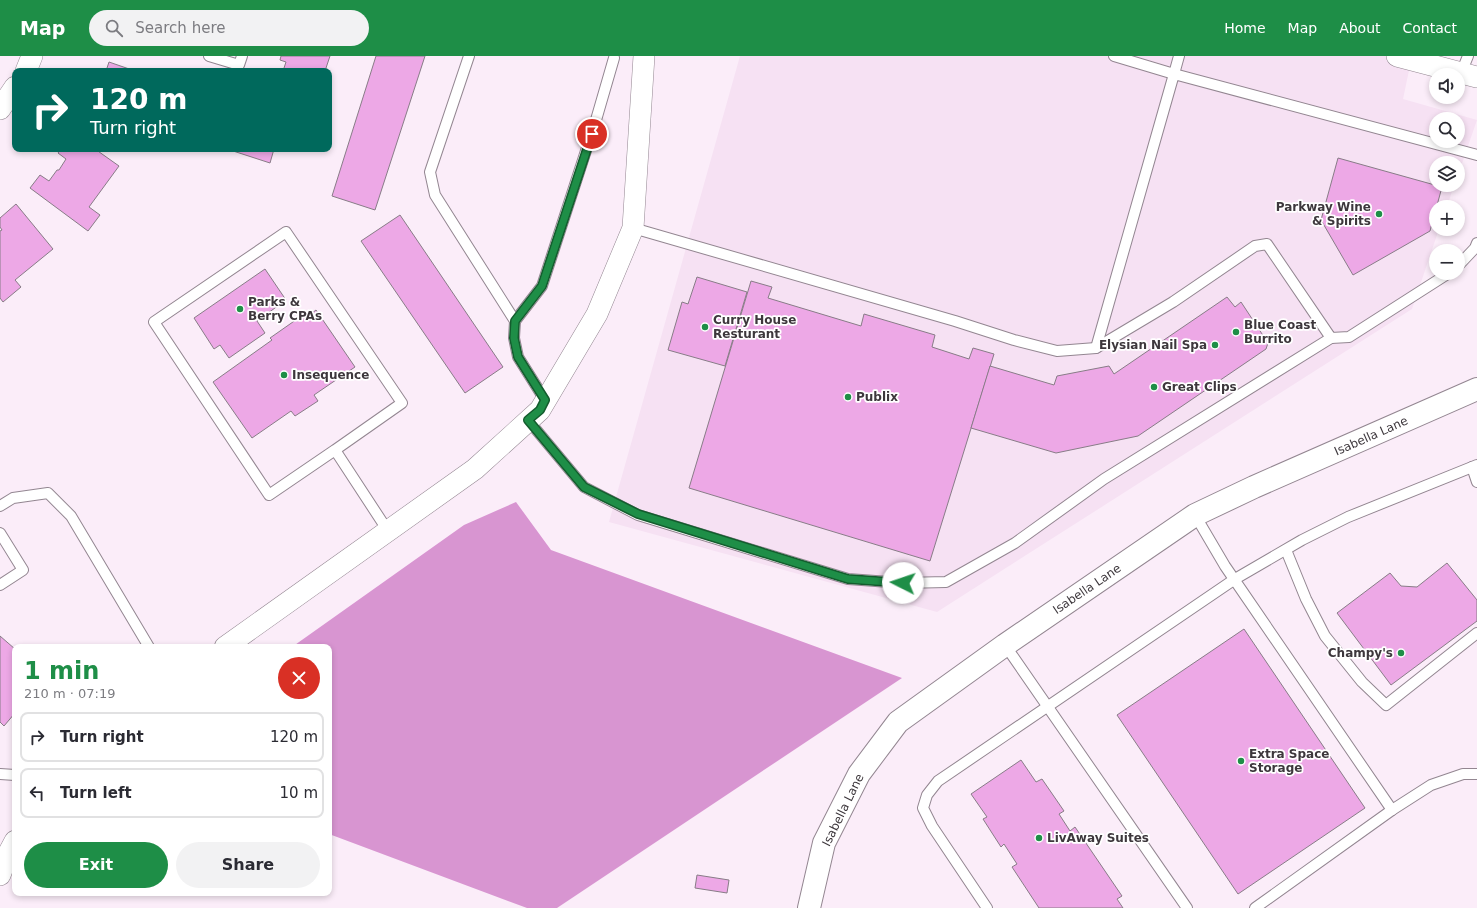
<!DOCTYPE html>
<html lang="en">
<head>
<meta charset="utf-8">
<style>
  body { margin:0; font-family:"DejaVu Sans",sans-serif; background:#f2f2f3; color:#2b2b33; height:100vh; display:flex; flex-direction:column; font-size:15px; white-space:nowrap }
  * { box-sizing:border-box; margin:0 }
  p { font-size:13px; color:#7c7c81 }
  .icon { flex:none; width:22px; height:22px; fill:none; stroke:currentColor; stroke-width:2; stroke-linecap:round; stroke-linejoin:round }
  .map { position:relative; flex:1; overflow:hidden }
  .details { position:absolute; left:12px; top:588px; width:320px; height:252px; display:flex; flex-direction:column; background:#fff; border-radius:8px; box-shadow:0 2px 6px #0003 }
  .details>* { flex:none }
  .top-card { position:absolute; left:12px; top:12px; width:320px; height:84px; border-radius:8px; box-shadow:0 2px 6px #0003; background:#00695c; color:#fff; overflow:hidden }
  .tools { position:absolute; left:1429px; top:12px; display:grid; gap:8px }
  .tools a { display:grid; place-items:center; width:36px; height:36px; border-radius:50%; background:#fff; box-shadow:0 2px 6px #0003; font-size:20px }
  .pin { position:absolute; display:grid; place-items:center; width:34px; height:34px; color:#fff; margin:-17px; border:2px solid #fff; border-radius:50%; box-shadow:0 1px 4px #0007 }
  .me { position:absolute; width:44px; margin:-22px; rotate:274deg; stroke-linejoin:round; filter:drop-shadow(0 0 3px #0008) }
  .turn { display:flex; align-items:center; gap:14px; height:84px; padding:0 12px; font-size:18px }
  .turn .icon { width:52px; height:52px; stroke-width:2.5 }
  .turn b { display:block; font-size:28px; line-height:34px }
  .round { display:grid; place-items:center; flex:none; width:42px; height:42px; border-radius:21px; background:#f2f2f3 }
  .headline { display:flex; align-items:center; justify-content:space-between; height:68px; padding:0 12px }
  h1 { font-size:24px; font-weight:600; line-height:30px; color:#1e8e47 }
  .action { display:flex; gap:8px; margin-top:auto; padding:8px 12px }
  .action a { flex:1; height:46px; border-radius:24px; background:#1e8e47; color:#fff; font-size:16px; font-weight:600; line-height:46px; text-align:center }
  .action a+a { background:#f2f2f3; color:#2b2b33 }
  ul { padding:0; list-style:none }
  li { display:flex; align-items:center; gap:12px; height:50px; margin:0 8px 6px; padding:0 4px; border:2px solid #e1e1e2; border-radius:8px }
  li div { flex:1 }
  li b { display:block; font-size:15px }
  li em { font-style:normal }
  header { display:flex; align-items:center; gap:24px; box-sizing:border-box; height:56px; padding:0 20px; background:#1e8e47; color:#fff }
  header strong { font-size:19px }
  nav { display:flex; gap:22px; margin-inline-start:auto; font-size:14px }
  .search { width:280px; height:36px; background:#f2f2f3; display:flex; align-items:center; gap:10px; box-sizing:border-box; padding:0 14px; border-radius:22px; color:#7c7c81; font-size:15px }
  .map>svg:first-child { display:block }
  .built { fill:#f6e1f3; fill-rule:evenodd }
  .forest { fill:#d895d1 }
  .building { fill:#eda8e6; stroke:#887c87 }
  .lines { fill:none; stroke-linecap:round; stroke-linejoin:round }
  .lane-casing { stroke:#938691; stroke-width:12 }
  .street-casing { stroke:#938691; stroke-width:22 }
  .secondary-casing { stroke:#938691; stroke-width:24 }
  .lane { stroke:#fff; stroke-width:10 }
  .street { stroke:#fff; stroke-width:21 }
  .secondary { stroke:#fff; stroke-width:22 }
  .route-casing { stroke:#145c2e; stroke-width:10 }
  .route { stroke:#1e8e47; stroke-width:7 }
  .poi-dot { fill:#1e8e47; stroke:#fff; stroke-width:1.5 }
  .labels { text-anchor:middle; stroke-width:3.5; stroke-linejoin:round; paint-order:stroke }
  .poi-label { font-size:12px; font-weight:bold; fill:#3d373c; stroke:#fff; text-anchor:start }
  .street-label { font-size:12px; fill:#3d373c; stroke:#fff }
</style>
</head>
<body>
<header>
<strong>Map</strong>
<div class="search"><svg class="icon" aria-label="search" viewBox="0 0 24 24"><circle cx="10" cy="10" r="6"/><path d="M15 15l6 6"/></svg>Search here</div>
<nav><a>Home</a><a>Map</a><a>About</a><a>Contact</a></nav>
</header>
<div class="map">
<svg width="1477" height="852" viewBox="0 0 1477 852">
  <rect width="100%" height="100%" fill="#fbedf9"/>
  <!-- built -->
  <path class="built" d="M740,0h672l-9,43 74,21 -19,55v-12h-22v22h18l-7,22h-11v22h3l-27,80 -475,303 -328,-90zM1436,63h22v22h-22z"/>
  <!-- forest -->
  <path class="forest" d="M516,446l35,48 351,128 -345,230h-30l-198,-74v-187h-37l172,-122z"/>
  <!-- building -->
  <g class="building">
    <path d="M281,0h49l-5,15h-42l3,-9 -6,-2z"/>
    <path d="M376,0h49l-50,154 -43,-14z"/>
    <path d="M109,6l26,9h-29z"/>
    <path d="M61,93h34l24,17 -30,41 11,8 -12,16 -58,-43 10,-13 9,6 8,-11h2l7,-11 -8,-6z"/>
    <path d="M227,93h47l-4,14z"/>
    <path d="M1338,102l104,29 -12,44 -77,44 -32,-55z"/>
    <path d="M16,148l37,45 -38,31 6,7 -18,15 -3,-4v-67l2,-1 -2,-3v-9z"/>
    <path d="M400,159l103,152 -38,26 -104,-152z"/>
    <path d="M265,213l21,31 -29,21 8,12 -36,25 -9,-13 -6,4 -20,-31z"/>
    <path d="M697,221l50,15 -22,74 -57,-16 14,-48 6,2z"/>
    <path d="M751,225l21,6 -4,11 93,28 3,-12 71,21 -3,12 37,12 4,-11 21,6 -64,207 -241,-73z"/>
    <path d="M1227,241l8,10 6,-5 27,41 -2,6 -128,87 -82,17 -85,-25 19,-62 64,19 3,-9 52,-10 5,8z"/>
    <path d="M310,254l2,3 4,-3 39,57 -41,28 4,6 -23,15 -4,-5 -39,27 -39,-56 59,-42 -2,-2z"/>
    <path d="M1447,507l30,37v21l-86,64 -54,-72 53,-40 11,13 16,1z"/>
    <path d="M1244,573l121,179 -127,86 -121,-179z"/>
    <path d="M0,580l15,13v64l-11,13 -4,-4z"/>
    <path d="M1021,704l15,22 6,-3 22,32 -5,3 11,17 5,-4 47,69 -5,3 6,9h-84l-27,-41 5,-3 -13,-20 -3,3 -18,-28 4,-2 -16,-23z"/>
    <path d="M697,819l32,5 -2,13 -32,-5z"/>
  </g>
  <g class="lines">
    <defs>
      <g id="lane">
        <path d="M209,0l30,9 3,-9"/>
        <path d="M469,0l-39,116 5,23 80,126 -1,17 4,19 27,43"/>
        <path d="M1114,0l60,18 5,-18"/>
        <path d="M1461,17l7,-17"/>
        <path d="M633,172l322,93 59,19 43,11 39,-3 77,-46 82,-56 12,-2 64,94 18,-1 100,-64"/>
        <path d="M1458,210l17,-18 2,-5"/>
        <path d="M515,265l27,-35 54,-166 18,-62"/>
        <path d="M1096,292l78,-274 303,81"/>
        <path d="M528,364l56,67 54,28 210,64 55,4 43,-1 69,-39 89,-64 227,-141"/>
        <path d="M335,394l-66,45 -115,-173 132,-90 116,171 -67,47 53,81"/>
        <path d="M1472,411l5,15"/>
        <path d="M0,450l13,-8 35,-5 23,23 78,131"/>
        <path d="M1195,459l30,51 167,244"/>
        <path d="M0,477l23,37 -23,15"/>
        <path d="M1286,494l20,49 19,37 37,46 24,23 91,-72"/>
        <path d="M1005,589l182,263"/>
        <path d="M0,718l15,1"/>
        <path d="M987,852l-55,-82 -9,-18 4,-13 11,-14 297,-202 67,-39 46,-23 129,-52"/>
        <path d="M1255,852l137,-98 39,-25 32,-11h14"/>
      </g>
      <g id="street">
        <path d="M1397,0l80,21"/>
        <path d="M26,15l6,-15"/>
        <path d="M0,53l15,-22"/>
        <path d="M225,591l250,-178 65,-59 57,-96 36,-86 11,-172"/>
        <path d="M0,819l8,-21 7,-13"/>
      </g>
      <path id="secondary" d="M809,852l15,-65 35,-69 39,-52 107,-77 190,-130 59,-28 223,-98"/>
    </defs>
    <!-- lane casing -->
    <use href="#lane" class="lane-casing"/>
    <!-- street casing -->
    <use href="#street" class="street-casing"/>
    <!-- secondary casing -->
    <use href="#secondary" class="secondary-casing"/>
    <!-- lane -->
    <use href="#lane" class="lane"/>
    <!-- street -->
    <use href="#street" class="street"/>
    <!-- secondary -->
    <use href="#secondary" class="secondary"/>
  </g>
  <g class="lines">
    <defs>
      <path id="route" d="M592,78l-50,152 -27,35 -1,17 4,19 27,43 -5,10 -12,10 56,67 54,27 210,65 55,4"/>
    </defs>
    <!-- route casing -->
    <use href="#route" class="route-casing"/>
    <!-- route -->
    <use href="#route" class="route"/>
  </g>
  <!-- markers -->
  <g class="poi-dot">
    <circle cx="1379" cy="158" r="4"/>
    <circle cx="240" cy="253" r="4"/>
    <circle cx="705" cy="271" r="4"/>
    <circle cx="1236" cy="276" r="4"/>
    <circle cx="1215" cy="289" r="4"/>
    <circle cx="284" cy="319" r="4"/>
    <circle cx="1154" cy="331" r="4"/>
    <circle cx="848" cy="341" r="4"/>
    <circle cx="1401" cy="597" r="4"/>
    <circle cx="1241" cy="705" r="4"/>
    <circle cx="1039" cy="782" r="4"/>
  </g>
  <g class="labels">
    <!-- poi labels -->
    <g class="poi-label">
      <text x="1371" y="155" text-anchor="end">Parkway Wine<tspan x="1371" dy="14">&amp; Spirits</tspan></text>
      <text x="248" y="250">Parks &amp;<tspan x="248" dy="14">Berry CPAs</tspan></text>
      <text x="713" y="268">Curry House<tspan x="713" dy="14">Resturant</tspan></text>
      <text x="1244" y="273">Blue Coast<tspan x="1244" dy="14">Burrito</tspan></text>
      <text x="1207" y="293" text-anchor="end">Elysian Nail Spa</text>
      <text x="292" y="323">Insequence</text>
      <text x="1162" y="335">Great Clips</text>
      <text x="856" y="345">Publix</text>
      <text x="1393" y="601" text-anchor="end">Champy's</text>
      <text x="1249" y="702">Extra Space<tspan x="1249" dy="14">Storage</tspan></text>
      <text x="1047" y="786">LivAway Suites</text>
    </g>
    <!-- street labels -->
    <g class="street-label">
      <text transform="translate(1371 380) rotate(-24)" y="4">Isabella Lane</text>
      <text transform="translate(1087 533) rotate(-34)" y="4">Isabella Lane</text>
      <text transform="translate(843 754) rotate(-64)" y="4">Isabella Lane</text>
    </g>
  </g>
</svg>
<div class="tools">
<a><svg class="icon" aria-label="sound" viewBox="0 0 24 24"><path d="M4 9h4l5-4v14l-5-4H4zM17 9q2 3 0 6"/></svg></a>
<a><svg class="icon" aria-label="search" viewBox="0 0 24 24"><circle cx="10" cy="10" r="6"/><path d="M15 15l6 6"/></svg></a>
<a><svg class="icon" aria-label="layers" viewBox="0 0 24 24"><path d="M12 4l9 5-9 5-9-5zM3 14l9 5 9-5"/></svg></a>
<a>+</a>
<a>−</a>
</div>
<div class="pin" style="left:592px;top:78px;background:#d93025"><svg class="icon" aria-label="arrive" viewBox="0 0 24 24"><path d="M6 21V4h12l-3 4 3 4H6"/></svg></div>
<svg class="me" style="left:903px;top:527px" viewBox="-20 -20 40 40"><circle r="19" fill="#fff"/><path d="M0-13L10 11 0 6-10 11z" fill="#1e8e47"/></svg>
<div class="top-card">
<div class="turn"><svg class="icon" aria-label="right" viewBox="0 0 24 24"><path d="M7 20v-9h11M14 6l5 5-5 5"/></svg><div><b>120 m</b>Turn right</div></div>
</div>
<section class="details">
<div class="headline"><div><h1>1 min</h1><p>210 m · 07:19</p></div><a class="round" style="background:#d93025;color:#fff"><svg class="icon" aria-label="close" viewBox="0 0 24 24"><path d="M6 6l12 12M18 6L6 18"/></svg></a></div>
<ul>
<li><svg class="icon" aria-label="right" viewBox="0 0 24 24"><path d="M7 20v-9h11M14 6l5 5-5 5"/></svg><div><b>Turn right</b></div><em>120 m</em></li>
<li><svg class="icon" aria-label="left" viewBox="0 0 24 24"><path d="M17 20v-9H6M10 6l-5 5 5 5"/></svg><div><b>Turn left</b></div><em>10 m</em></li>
</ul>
<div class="action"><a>Exit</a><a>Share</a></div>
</section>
</div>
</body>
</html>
